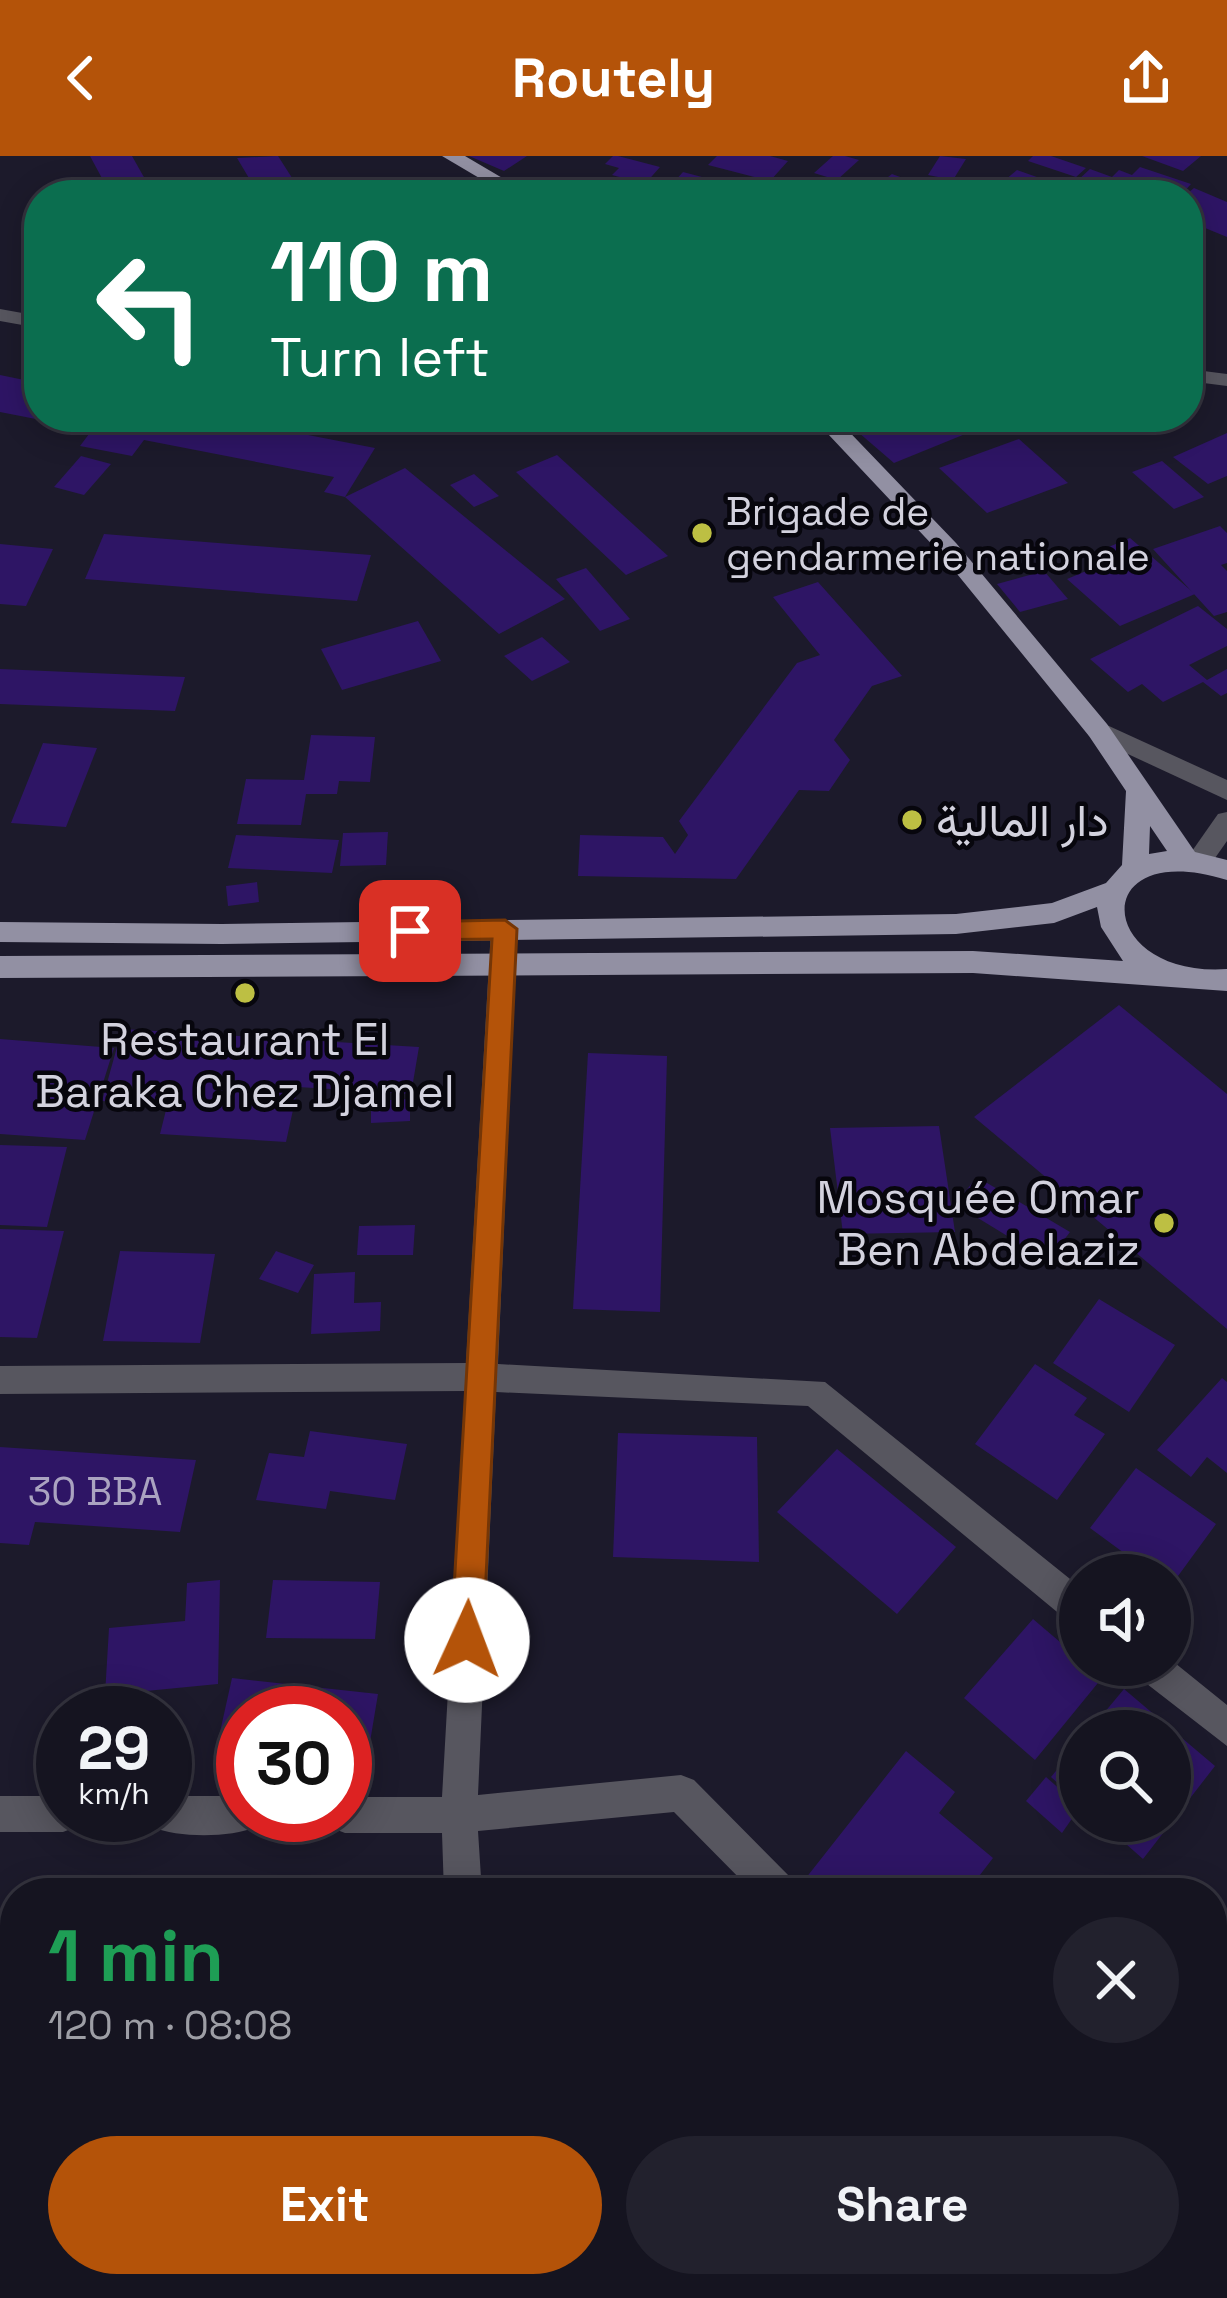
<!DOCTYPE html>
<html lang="en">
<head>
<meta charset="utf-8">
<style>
  body { margin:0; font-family:"Space Grotesk",Vazirmatn,sans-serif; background:#22212d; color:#f1f3f6; height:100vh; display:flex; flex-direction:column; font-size:45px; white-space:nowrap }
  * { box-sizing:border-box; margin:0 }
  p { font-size:39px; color:#9d9ea5 }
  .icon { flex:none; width:66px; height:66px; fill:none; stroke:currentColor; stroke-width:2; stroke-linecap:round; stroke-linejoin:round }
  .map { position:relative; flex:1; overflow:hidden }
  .panel { position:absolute; left:0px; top:1722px; width:1227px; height:420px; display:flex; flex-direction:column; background:#151420; border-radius:48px 48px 0 0; box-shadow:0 6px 30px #0003,0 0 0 3px #34333e }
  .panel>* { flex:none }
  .banner { position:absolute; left:24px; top:24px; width:1179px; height:252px; border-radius:48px; box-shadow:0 6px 30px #0003,0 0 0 3px #34333e; background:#0b6e4f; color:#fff; overflow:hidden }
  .tools { position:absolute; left:1059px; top:1398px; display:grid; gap:24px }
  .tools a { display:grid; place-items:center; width:132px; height:132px; border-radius:50%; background:#151420; box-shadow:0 6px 30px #0003,0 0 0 3px #34333e; font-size:60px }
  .speed { position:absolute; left:36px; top:1530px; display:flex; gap:24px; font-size:60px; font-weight:700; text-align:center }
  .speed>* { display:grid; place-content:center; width:156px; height:156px; border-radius:50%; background:#151420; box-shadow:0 6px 30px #0003,0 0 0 3px #34333e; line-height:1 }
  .speed small { font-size:30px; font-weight:400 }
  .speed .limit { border:18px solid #d22; background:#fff; color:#111 }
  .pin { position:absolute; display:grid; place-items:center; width:102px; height:102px; color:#fff; margin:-51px; border-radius:24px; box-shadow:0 6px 18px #0006 }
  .me { position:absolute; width:132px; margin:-66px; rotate:2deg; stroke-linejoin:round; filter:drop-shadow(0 0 9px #0008) }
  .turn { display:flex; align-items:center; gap:42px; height:252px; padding:0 48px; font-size:54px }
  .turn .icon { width:156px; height:156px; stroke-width:2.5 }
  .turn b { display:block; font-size:84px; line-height:102px }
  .round { display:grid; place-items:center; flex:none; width:126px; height:126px; border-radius:63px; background:#22212d }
  .summary { display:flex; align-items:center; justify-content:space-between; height:204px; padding:0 48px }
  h1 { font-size:72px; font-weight:600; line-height:90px; color:#1e9e55 }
  .cta { display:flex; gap:24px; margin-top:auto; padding:24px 48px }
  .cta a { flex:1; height:138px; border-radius:72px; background:#b45309; color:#fff; font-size:48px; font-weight:600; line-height:138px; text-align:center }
  .cta a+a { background:#22212d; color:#f1f3f6 }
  header { display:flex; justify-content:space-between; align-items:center; height:156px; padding:0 48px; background:#b45309; color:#fff; font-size:54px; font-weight:600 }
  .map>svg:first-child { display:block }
  .building { fill:#2e1565 }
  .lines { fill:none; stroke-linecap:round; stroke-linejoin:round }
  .minor { fill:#57565f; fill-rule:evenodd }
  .major { fill:#9290a3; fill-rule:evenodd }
  .route { fill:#b45309; stroke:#753606; stroke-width:3 }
  .poi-dot { fill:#bdbf43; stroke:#07060d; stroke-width:4.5 }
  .labels { text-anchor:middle; stroke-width:9; stroke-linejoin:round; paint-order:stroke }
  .far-poi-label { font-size:39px; fill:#d3d2de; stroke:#07060d; text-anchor:start }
  .number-label { font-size:39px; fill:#aaa3c0 }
  .poi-label { font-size:45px; fill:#d3d2de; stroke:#07060d; text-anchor:start }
</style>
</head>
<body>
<header><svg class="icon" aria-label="back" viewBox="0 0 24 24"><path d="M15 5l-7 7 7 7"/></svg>Routely<svg class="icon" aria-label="share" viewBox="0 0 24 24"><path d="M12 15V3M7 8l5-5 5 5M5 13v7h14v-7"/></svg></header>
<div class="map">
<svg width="1227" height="2142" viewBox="0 0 1227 2142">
  <rect width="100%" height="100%" fill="#1c1a2b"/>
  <!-- building -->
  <g class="building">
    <path d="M90,0h42l22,39h-43z"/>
    <path d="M278,0l25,39h-44l-22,-37z"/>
    <path d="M469,0h58l-23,15z"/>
    <path d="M613,0h5l42,11 -15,17 -33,-9 7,-7 -14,-4z"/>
    <path d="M717,0h53l18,5 -18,20 -62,-16z"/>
    <path d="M833,0h12l14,4 -22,20 -23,-7z"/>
    <path d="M940,0l26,3 -13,21 -25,-5z"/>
    <path d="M1033,0h18l35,12 -10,9 -48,-16z"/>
    <path d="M1142,0h59l-18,15z"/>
    <path d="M1140,11l51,17 -10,11h-54l-50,-14 13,-12 22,8 7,-7 13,5z"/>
    <path d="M1017,14l68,24 -1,1h-97z"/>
    <path d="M683,16l38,10 -12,13 -44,-3z"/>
    <path d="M892,18l49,18 -76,3z"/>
    <path d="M613,22l27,7 7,1 -7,9 -35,-9z"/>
    <path d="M572,23l29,12 -52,4z"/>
    <path d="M846,23l22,5 -8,11 -24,-4z"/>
    <path d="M1194,32l33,14v35l-39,-16v-28z"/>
    <path d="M0,219l39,8v34h177l159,31 -30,49 60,-29 160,131 -66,35 -154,-137 -21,-5 10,-15 -190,-37 -12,16 -52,-10 12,-16 -92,-18z"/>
    <path d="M872,261h94l14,11 -86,35 -43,-37z"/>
    <path d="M1227,277v43l-19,8 -35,-27z"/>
    <path d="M1019,283l49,44 -81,30 -48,-45z"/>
    <path d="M557,299l111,101 -42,19 -110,-103z"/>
    <path d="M81,300l30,8 -27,31 -30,-8z"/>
    <path d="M1162,305l42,36 -30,12 -42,-37z"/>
    <path d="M474,318l25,22 -25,11 -24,-22z"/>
    <path d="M1220,370l7,7v30l-6,2 6,6v41l-13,4 -61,-67z"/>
    <path d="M104,378l267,21 -14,46 -272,-22z"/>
    <path d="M1130,382l65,56 -75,32 -53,-47 36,-15 -11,-10z"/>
    <path d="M0,388l53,5 -27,57 -26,-2z"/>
    <path d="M586,412l44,51 -30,12 -44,-52z"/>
    <path d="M1044,415l24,28 -48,13 -23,-28z"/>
    <path d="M818,426l84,94 -30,10 -38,54 16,20 -21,31 -30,-1 -63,89 -158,-3 2,-41 83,2 12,17 13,-19 -9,-14 118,-158 23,-8 -47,-58z"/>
    <path d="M1198,450l29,23v17l-38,19 18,15 20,-11v24l-6,3 -18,-14 -40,20 -21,-18 -14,8 -38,-33z"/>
    <path d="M418,465l23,40 -99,29 -21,-41z"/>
    <path d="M542,481l28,25 -38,19 -28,-25z"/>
    <path d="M0,513l185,8 -10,34 -175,-7z"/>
    <path d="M311,579l64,2 -5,45 -31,-1 -2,13h-31l-5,31 -64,-1 9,-45 58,1z"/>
    <path d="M43,587l54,5 -31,79 -55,-4z"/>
    <path d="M388,676l-2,33 -46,1 3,-33z"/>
    <path d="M236,679l103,5 -7,33 -104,-5z"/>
    <path d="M257,726l2,20 -31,4 -2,-20z"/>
    <path d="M1119,849l108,89v235l-253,-212z"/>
    <path d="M122,873l297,18 -8,47 -113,-7 -12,55 -126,-8 7,-28 -65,-5z"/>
    <path d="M0,883l114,9 -29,92 -85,-6z"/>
    <path d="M588,897l79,3 -7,256 -87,-3z"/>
    <path d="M410,943v22l-39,2v-22z"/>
    <path d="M939,970l16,106 -112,2 -13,-106z"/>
    <path d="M0,989l67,2 -20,80 -47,-2z"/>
    <path d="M977,1021l93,55 -22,29 -93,-57z"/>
    <path d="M415,1069l-2,30h-56l2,-29z"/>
    <path d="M0,1073l64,2 -27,107 -37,-1z"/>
    <path d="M120,1095l95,3 -15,89 -97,-2z"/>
    <path d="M276,1095l38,14 -16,28 -39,-14z"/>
    <path d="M355,1116l-1,31 27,-1 -1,29 -69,3 3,-60z"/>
    <path d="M1099,1143l76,46 -46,67 -76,-49z"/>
    <path d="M1035,1208l52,34 -13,17 31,19 -48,66 -82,-56z"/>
    <path d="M1222,1222l5,4v91l-20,-16 -16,20 -34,-27z"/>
    <path d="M310,1275l97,13 -12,56 -65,-9 -4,18 -70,-9 13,-47 35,4z"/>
    <path d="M618,1277l139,4 2,125 -146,-5z"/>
    <path d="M0,1291l196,13 -16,72 -145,-10 -6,23 -29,-2z"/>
    <path d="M837,1293l119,98 -59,67 -120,-102z"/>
    <path d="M1136,1312l80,56 -46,63v-12h-16l-64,-47z"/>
    <path d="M220,1424l-2,104 -113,11 4,-67 76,-7 2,-38z"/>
    <path d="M273,1424l107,2 -5,57 -109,-1z"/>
    <path d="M1033,1463l47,40v6l22,13 -67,82 -71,-62z"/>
    <path d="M232,1522l146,16 -9,54 -24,-3v-32h-102v21l-23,-2z"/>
    <path d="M1124,1533l91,77 -72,93 -43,-38h70v-90h-81z"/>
    <path d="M1080,1586v61l-29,-26z"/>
    <path d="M906,1595l49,41 -16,21 54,45 -27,35h-154l-10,-10z"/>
    <path d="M1046,1621l34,30 -18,26 -36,-32z"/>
    <path d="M0,1756l15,3v132l-15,-2z"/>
    <path d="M1227,1931v172l-15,-13v-135z"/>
    <path d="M0,2057l15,1v63l-15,-1z"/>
    <path d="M101,2127h255l-1,15h-257z"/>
    <path d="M800,2127h181l16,15h-207z"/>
  </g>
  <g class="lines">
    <!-- minor -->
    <g class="minor">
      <path d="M0,153l39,7v12l-39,-7z"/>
      <path d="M1188,213l39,5v12l-39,-5z"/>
      <path d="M1098,565l129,59v20l-138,-64 -3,-6z"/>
      <path d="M1227,656v29l-19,27h-18l-4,-7 4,-7 28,-40z"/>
      <path d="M504,763l13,10 -19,435 327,18 255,205v39l-12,-5 -260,-215 -312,-14 -18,403 203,-20 13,5 99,100 6,13h-45l-80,-81 -196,19 4,62h-38l-2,-60h-97l-13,-5 -5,-13h18v-18h97l23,-406 -465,3v-28l466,-3 25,-434z"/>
      <path d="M1170,1503l57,46v41l-89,-69 -5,-12h37z"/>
      <path d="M0,1640h63v19h18l-5,12 -13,5h-63z"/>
      <path d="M165,1640h78v19h18l-5,12c-26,11 -78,11 -104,0l-5,-12h18z"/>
      <path d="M461,2127h42l1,15h-42z"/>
      <path d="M1144,2127h50l7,15h-50z"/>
    </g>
    <!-- major -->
    <g class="major">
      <path d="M442,0h23l66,39h-23z"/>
      <path d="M812,261h23l121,126 151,181 88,128 32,8v20c-142,-44 -131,98 0,89v22l-254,-18 -973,5v-22l973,-5 150,10 -22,-34 -4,-20 -43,16 -98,11 -734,10 -222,-2v-20l222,2 734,-10 96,-11 54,-20 16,-18 4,-74 -37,-55 -149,-183zM1150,670l17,25 -18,3z"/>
    </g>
  </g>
  <!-- route -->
  <path class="route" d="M505,764l12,9 -34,711 -5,11 -11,4 -11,-4 -5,-11 41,-701 -82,1 -12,-9 12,-9z"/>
  <!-- markers -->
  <g class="poi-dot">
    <circle cx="702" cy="377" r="12"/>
    <circle cx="912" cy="664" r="12"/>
    <circle cx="245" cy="837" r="12"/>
    <circle cx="1164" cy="1067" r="12"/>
  </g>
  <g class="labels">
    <!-- far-poi labels -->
    <g class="far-poi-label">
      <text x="726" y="369">Brigade de<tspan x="726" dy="45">gendarmerie nationale</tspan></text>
    </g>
    <!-- number labels -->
    <g class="number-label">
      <text x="95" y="1349">30 BBA</text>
    </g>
    <!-- poi labels -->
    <g class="poi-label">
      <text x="936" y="680">دار المالية</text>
      <text x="245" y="899" text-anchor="middle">Restaurant El<tspan x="245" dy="52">Baraka Chez Djamel</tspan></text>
      <text x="1140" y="1057" text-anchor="end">Mosquée Omar<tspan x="1140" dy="52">Ben Abdelaziz</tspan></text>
    </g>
  </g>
</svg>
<div class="tools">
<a><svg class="icon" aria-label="sound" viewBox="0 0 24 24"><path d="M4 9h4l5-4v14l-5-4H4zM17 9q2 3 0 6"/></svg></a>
<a><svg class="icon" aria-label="search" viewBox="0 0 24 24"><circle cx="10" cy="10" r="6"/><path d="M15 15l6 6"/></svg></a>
</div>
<div class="speed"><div>29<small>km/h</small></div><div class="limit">30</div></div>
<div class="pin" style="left:410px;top:775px;background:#d93025"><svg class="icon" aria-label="arrive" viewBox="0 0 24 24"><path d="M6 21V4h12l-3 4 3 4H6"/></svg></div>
<svg class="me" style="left:467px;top:1484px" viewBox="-20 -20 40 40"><circle r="19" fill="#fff"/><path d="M0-13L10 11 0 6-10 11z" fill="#b45309"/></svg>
<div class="banner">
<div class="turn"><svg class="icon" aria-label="left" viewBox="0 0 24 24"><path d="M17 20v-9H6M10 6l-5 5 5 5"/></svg><div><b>110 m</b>Turn left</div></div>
</div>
<section class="panel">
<div class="summary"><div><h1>1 min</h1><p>120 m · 08:08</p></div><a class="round"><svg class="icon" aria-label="close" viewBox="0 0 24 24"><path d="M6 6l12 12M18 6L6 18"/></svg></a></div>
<div class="cta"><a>Exit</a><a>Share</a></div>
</section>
</div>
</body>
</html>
